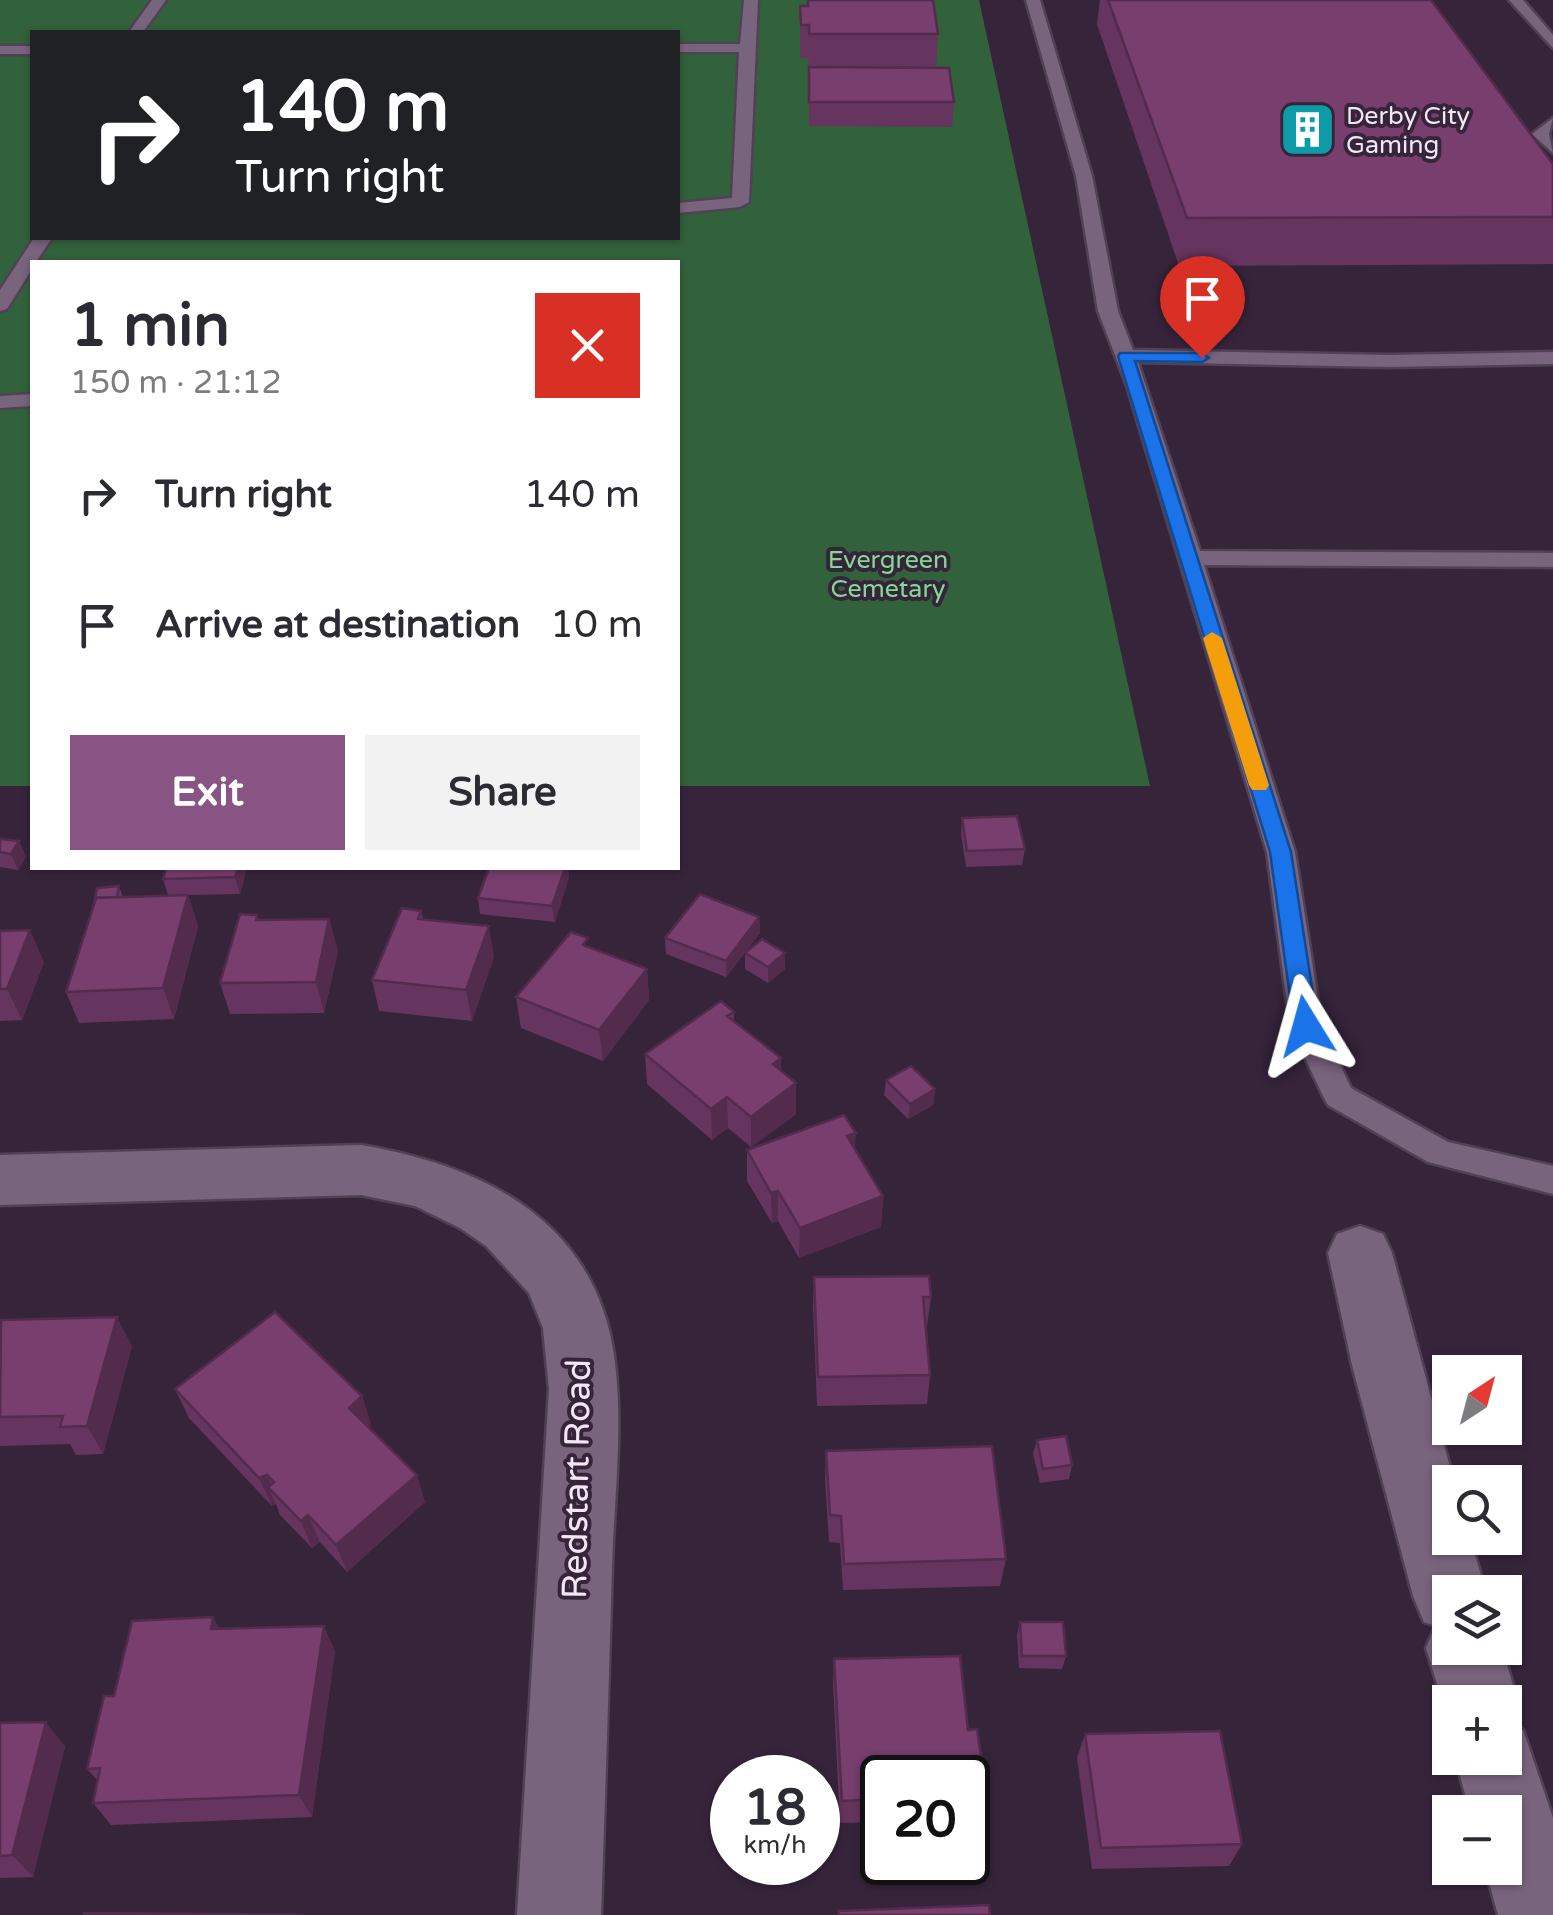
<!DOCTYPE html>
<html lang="en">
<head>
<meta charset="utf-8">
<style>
  body { margin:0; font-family:"Varela Round",sans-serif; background:#f2f2f3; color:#2b2b33; height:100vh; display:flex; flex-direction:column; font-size:38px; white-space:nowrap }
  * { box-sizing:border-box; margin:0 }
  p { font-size:32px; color:#7c7c81 }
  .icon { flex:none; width:55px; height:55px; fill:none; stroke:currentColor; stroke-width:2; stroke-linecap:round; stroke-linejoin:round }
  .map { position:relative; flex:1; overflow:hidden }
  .side { position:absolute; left:30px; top:260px; width:650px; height:610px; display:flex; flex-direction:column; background:#fff; border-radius:0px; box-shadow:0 2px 8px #0004 }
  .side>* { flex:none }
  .top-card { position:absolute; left:30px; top:30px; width:650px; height:210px; border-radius:0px; box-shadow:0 2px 8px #0004; background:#202124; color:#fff; overflow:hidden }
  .needle { width:65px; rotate:36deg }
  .tools { position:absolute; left:1432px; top:1355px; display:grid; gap:20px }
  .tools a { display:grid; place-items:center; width:90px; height:90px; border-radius:0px; background:#fff; box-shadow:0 2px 8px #0004; font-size:50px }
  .speed { position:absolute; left:710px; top:1755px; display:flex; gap:20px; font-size:50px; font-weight:700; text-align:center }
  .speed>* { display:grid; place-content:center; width:130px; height:130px; border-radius:50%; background:#fff; box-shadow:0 2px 8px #0004; line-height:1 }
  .speed small { font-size:25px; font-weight:400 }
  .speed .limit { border:5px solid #111; border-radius:15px; background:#fff; color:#111 }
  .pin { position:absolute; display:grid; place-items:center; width:85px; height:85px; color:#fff; margin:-102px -42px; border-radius:50% 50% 50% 0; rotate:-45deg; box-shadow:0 0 10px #0007 }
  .pin .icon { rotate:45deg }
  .me { position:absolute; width:110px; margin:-55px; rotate:352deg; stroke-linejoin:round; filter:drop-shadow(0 0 8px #0008) }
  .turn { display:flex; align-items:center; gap:35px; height:210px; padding:0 40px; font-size:45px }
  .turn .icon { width:130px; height:130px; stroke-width:2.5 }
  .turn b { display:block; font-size:70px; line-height:85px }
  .round { display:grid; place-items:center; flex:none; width:105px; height:105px; border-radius:0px; background:#f2f2f3 }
  .summary { display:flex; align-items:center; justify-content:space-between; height:170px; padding:0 40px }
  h1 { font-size:60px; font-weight:700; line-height:75px }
  .action { display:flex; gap:20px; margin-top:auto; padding:20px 40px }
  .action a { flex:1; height:115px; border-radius:0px; background:#885484; color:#fff; font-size:40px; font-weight:700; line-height:115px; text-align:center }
  .action a+a { background:#f2f2f3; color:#2b2b33 }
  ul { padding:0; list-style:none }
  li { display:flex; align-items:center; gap:30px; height:130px; padding:0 40px }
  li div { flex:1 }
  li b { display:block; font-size:38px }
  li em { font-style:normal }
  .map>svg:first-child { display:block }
  .green { fill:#32623c; fill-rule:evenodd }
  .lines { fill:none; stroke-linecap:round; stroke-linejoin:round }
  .lane-casing { stroke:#504154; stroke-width:5 }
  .street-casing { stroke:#504154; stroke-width:5 }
  .lane { fill:#79647e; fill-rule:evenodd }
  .street { fill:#79647e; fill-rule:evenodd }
  .wall { fill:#66355f }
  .shaded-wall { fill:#532b4d }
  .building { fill:#773e6e; stroke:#532b4d; stroke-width:2.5 }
  .route { fill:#1a73e8; stroke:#114b97; stroke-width:2.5 }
  .slow { fill:#f59e0b }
  .labels { text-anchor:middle; stroke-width:8; stroke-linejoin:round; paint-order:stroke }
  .far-poi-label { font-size:25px; fill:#f3e7f6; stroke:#36243b; text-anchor:start }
  .far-park-label { font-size:25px; fill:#82da92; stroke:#36243b }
  .near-street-label { font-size:35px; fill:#f3e7f6; stroke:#36243b }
</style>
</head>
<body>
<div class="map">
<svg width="1553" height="1915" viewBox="0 0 1553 1915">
  <rect width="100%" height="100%" fill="#36243b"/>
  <!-- green -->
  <path class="green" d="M0,0h979l171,786h-472v-524h-646v524h-32zM32,32h646v206h-646z"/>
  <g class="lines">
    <defs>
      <g id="lane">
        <path d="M152,0h14l-23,32h-14z"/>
        <path d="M744,0h14l-9,202 -9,5 -62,6v-10l54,-5 7,-146h-61v-8h62z"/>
        <path d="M1026,0h14l52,176 26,135 15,39 256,5 164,-3v12l-164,3 -251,-5 62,189 353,2v14l-349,-2 91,287 27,174 29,62 97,54 105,24v28l-125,-32 -100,-57 -5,-9 -33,-70 -23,-174 -140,-466 -29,-75 -22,-135z"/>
        <path d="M1509,0h14l30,35v13z"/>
        <rect x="0" y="46" width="32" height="8"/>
        <path d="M1553,118l-4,16 4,19 -21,-19z"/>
        <path d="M34,238h18l-16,24h-4v7l-25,40 -7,2v-21z"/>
        <path d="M32,394v12l-32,2v-12z"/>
      </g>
      <g id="street">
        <path d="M361,1145c123,21 233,75 253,210 10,70 0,142 -2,212 -3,116 -7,232 -11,348h-84l32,-526 -6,-61 -14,-35 -43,-47 -26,-18 -45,-22 -54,-11 -361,10v-50z"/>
        <path d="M1360,1226l23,8 9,19 62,229h-4v56h20l16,54h-36v56h52l16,54 -9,22 14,6 30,88v97h-55l-13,-47h20v-56h-35l-15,-54h50v-56h-55v24l-24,-78 9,-22 -11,-4 -11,-26 -61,-231 -24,-112 9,-19z"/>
      </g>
    </defs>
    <!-- lane casing -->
    <use href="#lane" class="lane-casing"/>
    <!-- street casing -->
    <use href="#street" class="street-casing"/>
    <!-- lane -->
    <use href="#lane" class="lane"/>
    <!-- street -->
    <use href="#street" class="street"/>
  </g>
  <!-- wall -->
  <g class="wall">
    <path d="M1100,0h331l122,164v100l-374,2 -82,-242z"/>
    <path d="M800,6h8l130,28 -2,34 18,34 -2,25 -143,-1v-59l-1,-9h-8z"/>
    <path d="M962,818l63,31 -3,16 -56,2 -5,-33z"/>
    <path d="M0,839l19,2 7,16 -8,13 -18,-3z"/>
    <path d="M247,868l-7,26 -52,1 10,31 -24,93 -95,4 -13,-31 53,-106 4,11 45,-2 -5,-16z"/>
    <path d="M489,868h79l1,9 -14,45 -75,-8 -2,-16z"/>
    <path d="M421,911l2,8 71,38 -22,64 -93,-10 -7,-31z"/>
    <path d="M257,915l2,5 70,-1 9,32 -14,62 -94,1 -10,-31z"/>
    <path d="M759,917l1,16 -34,44 -60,-23 -1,-16z"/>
    <path d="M0,931l44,31 -22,58 -22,1z"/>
    <path d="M589,947l58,22 2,31 -46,61 -82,-33 -5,-31z"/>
    <path d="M745,953h40v16l-17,14 -23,-14z"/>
    <path d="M734,1012v10l47,48 15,13v31l-45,33 -23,-19 -16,12 -65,-56 -2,-30z"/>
    <path d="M886,1080l49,9 -2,16 -25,14 -24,-24z"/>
    <path d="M747,1150h108l28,46 -2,31 -82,31 -21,-37 -6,2 -25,-42z"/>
    <path d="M814,1277l117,20 -4,29h-1l4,49 -3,29 -110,2 -4,-99z"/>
    <path d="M0,1322l132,24 -29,108 -27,1 -6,-11 -70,2z"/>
    <path d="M175,1389l187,7 9,29 -2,2 56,75 -78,70 -27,-30 -8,6 -32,-33 -4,-11 -4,2 -83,-88z"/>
    <path d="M1037,1440l35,25 -3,14 -29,4 -7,-29z"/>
    <path d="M826,1451l180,108 -6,27 -157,4 -3,-47 -11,-1 -4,-63z"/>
    <path d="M1020,1622l46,34 -4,13 -43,-1 -2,-33z"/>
    <path d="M220,1629l115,22 -23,166 -201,8 -18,-22 5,-22 -11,-12 27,-73z"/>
    <path d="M834,1659l134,71 13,26 -6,23 1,17 -5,23h-3v-41h-86v44l-42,1 -7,-139z"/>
    <path d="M0,1723l65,23 -32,131 -33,1z"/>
    <path d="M1085,1734l157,110 -13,22 -137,3 -15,-111z"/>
  </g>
  <!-- shaded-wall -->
  <g class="shaded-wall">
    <path d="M19,841l7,16 -8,13 -7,-16z"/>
    <path d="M238,868h9l-7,26 -5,-17z"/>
    <path d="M565,868h3l1,9 -14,45 -3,-16z"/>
    <path d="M188,895l10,31 -24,93 -11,-31z"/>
    <path d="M759,917l1,16 -34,44v-16z"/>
    <path d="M329,919l9,32 -14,62 -8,-31z"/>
    <path d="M489,926l5,31 -22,64 -6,-31z"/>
    <path d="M30,930l14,32 -22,58 -15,-31z"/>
    <path d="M785,953v16l-17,14v-16z"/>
    <path d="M647,969l2,31 -46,61 -4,-31z"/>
    <path d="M781,1058v31l-8,-25z"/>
    <path d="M796,1083v31l-45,33v-30z"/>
    <path d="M935,1089l-2,16 -25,14 2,-15z"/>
    <path d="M727,1097l1,31 -16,12 -1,-31z"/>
    <path d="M856,1133l-2,31 -7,-28z"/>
    <path d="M778,1191v30l-6,2 -1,-30z"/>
    <path d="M883,1196l-2,31 -82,31 1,-30z"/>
    <path d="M117,1317l15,29 -29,108 -16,-28z"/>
    <path d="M362,1396l9,29 -12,11 -10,-28z"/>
    <path d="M267,1475l9,20 -8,-8 8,17 -4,2 -13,-28z"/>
    <path d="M417,1475l8,27 -78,70 -11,-27z"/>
    <path d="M308,1515l12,27 -8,6 -11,-27z"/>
    <path d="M213,1617l15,26 -17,-14z"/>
    <path d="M324,1626l11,25 -23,166 -13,-22z"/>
    <path d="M46,1722l19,24 -32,131 -21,-22z"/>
  </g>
  <!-- building -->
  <g class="building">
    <path d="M808,0h125l5,34h-129v-9h-8l-1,-19h8z"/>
    <path d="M1108,0h323l122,164v53l-366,1z"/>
    <path d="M809,67l140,1 5,34h-145z"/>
    <path d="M1017,816l8,33 -58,2 -5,-33z"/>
    <path d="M0,839l19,2 -8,13 -11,-2z"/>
    <path d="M166,868h72l-3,9 -72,2z"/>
    <path d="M489,868h76l-13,38 -74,-8z"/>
    <path d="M119,886l-2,11 -21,1 -2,5 3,-15z"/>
    <path d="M700,894l59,23 -33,44 -61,-23z"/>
    <path d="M188,895l-25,93 -97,4 30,-94z"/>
    <path d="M402,908l19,3 -3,8 71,7 -23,64 -94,-10z"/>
    <path d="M240,914l17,1 -1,5 73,-1 -13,63 -96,1z"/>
    <path d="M30,930l-23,59h-7v-58z"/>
    <path d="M571,932l17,6 -5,7 64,24 -48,61 -83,-33z"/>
    <path d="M762,939l23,14 -17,14 -23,-14z"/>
    <path d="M721,1001l13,11 -7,4 54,42 -8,6 23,19 -45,34 -24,-20 -16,12 -66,-55z"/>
    <path d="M911,1066l24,23 -25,15 -24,-24z"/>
    <path d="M844,1115l12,18 -9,3 36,60 -83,32 -22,-37 -7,2 -24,-43z"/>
    <path d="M929,1276l2,21h-8l7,78 -112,2 -4,-100z"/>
    <path d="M275,1312l87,84 -13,12 68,67 -81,70 -28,-30 -7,6 -33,-34 6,-5 -7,-7 -8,3 -84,-89z"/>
    <path d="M117,1317l-30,109 -27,1 3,-11 -63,1 1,-97z"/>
    <path d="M1066,1436l6,29 -29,4 -6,-29z"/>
    <path d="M992,1446l14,113 -162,5 -3,-48 -11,-1 -4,-64z"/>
    <path d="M213,1617l-2,12 113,-3 -25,169 -206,8 7,-35 -13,1 17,-73h10l18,-75z"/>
    <path d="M1020,1622h43l3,34h-44z"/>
    <path d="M960,1656l8,74 9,-1 4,27h-8l3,40h-8v-18h-86v21l-40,2 -8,-142z"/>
    <path d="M46,1722l-34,133 -12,1v-133z"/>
    <path d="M1220,1731l22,113 -141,4 -16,-114z"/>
    <path d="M989,1905l1,10h-151l-1,-4z"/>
    <path d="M84,1913l220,2h-220z"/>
  </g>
  <!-- route -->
  <path class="route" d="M1120,353h82l7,5 -7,4 -67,-1 156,491 27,174 -12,9 -12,-9 -24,-174 -152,-496z"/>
  <!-- slow -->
  <path class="slow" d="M1212,632l10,6 47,147 -3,5h-14l-3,-5 -46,-147z"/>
  <!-- icons -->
  <defs>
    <symbol id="building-square" viewBox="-11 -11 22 22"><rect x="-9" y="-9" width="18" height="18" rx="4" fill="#0f9aa8" stroke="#36243b"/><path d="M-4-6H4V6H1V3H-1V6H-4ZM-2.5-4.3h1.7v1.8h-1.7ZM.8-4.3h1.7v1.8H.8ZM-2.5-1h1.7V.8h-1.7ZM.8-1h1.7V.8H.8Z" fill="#fff"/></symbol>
  </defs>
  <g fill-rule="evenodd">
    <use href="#building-square" x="1276" y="98" width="63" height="63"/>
  </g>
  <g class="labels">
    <!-- far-poi labels -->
    <g class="far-poi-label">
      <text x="1346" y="124">Derby City<tspan x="1346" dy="29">Gaming</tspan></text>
    </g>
    <!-- far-park labels -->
    <g class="far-park-label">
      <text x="888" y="568">Evergreen<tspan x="888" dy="29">Cemetary</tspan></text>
    </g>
    <!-- near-street labels -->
    <g class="near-street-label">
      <text transform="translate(576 1479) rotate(-89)" y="12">Redstart Road</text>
    </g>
  </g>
</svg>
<div class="tools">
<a><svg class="needle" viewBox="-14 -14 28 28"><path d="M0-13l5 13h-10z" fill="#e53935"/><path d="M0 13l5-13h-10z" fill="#7c7c81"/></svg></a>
<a><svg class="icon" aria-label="search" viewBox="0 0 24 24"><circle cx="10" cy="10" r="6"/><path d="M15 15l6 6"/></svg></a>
<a><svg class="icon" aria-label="layers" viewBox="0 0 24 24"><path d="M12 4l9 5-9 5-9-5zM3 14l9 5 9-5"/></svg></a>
<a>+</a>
<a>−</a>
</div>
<div class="speed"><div>18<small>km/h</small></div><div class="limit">20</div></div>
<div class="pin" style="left:1202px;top:358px;background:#d93025"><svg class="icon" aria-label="arrive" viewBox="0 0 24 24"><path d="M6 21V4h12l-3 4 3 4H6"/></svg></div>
<svg class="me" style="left:1306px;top:1026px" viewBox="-20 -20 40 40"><path d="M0-17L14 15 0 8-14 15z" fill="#1a73e8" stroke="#fff" stroke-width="4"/></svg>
<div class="top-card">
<div class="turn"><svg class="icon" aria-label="right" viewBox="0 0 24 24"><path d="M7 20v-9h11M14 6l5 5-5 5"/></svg><div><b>140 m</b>Turn right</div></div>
</div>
<section class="side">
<div class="summary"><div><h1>1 min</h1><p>150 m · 21:12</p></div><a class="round" style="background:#d93025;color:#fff"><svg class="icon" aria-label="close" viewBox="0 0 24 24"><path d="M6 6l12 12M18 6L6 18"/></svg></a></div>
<ul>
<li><svg class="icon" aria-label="right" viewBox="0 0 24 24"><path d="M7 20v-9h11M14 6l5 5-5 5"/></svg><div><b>Turn right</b></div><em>140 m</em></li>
<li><svg class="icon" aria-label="arrive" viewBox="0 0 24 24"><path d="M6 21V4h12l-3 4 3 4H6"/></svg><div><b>Arrive at destination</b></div><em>10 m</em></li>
</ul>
<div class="action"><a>Exit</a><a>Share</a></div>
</section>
</div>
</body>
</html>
